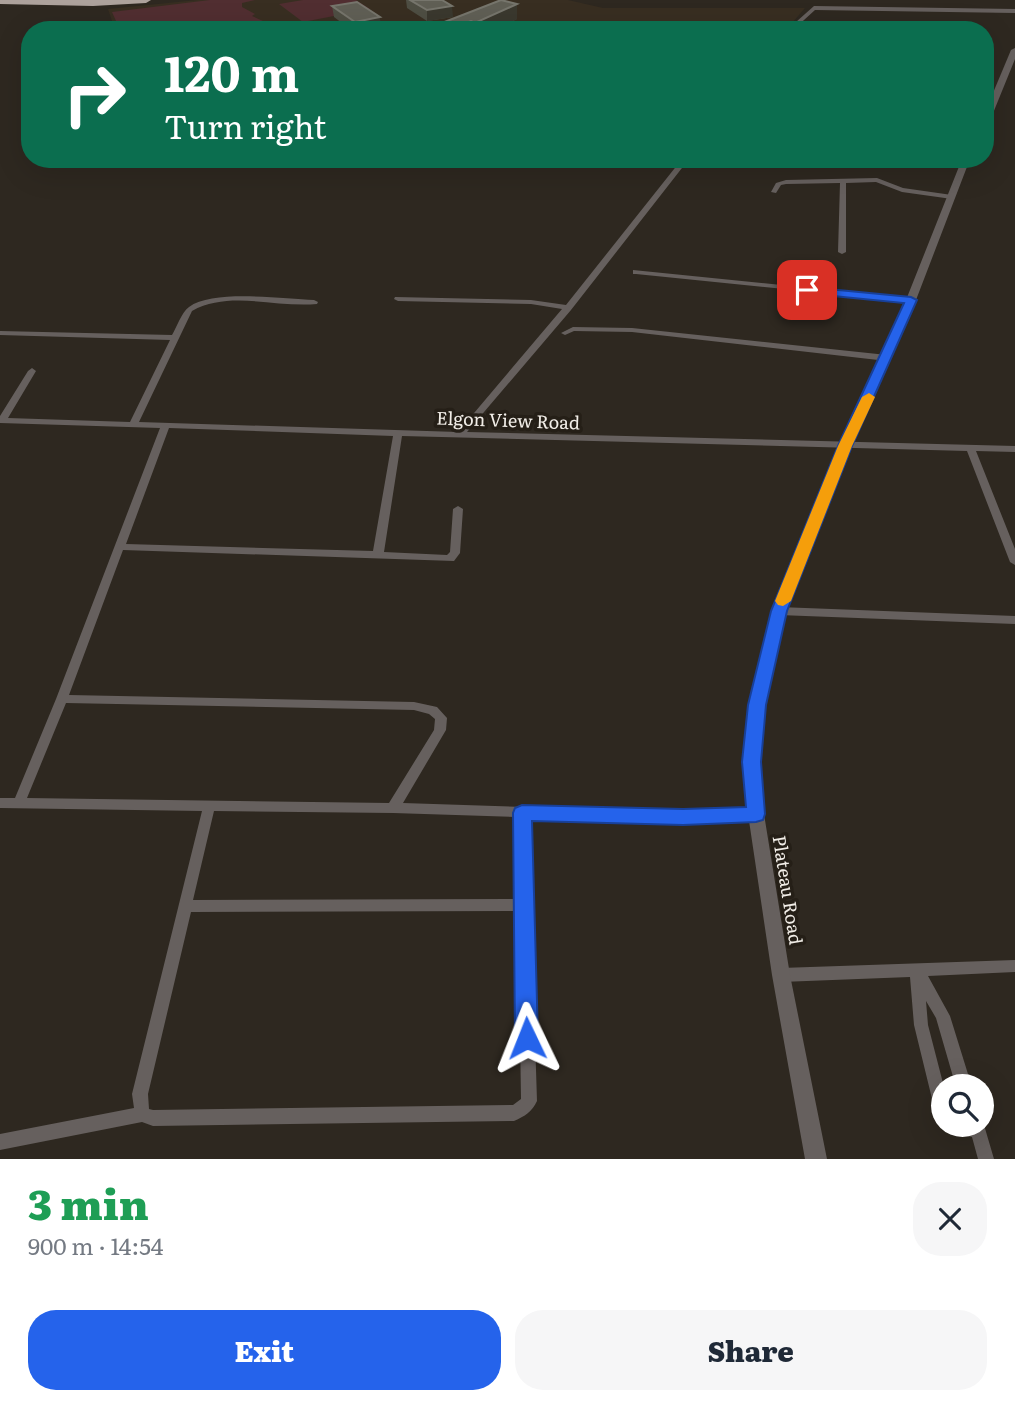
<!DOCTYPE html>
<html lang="en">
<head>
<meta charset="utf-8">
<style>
  body { margin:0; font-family:Literata,serif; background:#f6f6f7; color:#1f2937; height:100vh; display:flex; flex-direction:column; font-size:26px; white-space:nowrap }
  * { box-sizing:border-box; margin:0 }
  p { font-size:23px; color:#747a83 }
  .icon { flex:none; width:38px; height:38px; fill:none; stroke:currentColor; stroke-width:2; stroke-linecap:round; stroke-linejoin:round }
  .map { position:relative; height:1159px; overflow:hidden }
  .sheet { display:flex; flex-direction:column; background:#fff; flex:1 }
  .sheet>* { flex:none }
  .hud { position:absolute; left:21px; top:21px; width:973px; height:147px; border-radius:28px; box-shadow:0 7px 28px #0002; background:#0b6e4f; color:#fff; overflow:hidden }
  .buttons { position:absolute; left:931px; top:1074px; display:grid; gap:14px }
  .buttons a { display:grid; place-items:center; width:63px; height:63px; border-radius:50%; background:#fff; box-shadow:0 7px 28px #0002; font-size:35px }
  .pin { position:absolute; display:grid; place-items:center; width:60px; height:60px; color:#fff; margin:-30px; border-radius:14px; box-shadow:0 4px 10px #0006 }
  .me { position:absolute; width:77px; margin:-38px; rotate:358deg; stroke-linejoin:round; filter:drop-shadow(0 0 5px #0008) }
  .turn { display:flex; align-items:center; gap:24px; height:147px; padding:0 28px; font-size:32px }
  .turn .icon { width:91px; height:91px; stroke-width:2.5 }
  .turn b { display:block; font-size:49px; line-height:60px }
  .round { display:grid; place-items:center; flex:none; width:74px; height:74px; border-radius:28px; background:#f6f6f7 }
  .summary { display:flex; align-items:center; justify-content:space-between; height:119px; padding:0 28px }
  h1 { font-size:42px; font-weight:800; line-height:52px; color:#1e9e55 }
  .cta { display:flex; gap:14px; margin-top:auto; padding:14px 28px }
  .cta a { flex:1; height:80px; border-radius:28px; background:#2563eb; color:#fff; font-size:28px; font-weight:800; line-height:80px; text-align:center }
  .cta a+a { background:#f6f6f7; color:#1f2937 }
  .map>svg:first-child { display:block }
  .built { fill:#382e21 }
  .green { fill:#512e31 }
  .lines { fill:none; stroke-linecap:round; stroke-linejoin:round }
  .minor { fill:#66605e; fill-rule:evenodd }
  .tertiary { fill:#66605e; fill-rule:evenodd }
  .trunk { fill:#ada29c; fill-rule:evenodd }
  .wall { fill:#4e4e43 }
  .shaded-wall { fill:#3a382e }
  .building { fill:#605f55; stroke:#76756c; stroke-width:2 }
  .route { fill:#2563eb; stroke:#184099; stroke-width:2 }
  .slow { fill:#f59e0b }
  .labels { text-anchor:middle; stroke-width:7; stroke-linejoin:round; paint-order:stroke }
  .street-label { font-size:18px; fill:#f1ede7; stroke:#251f17 }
</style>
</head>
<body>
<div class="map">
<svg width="1015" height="1159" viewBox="0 0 1015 1159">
  <rect width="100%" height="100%" fill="#2e2820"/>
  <!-- built -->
  <path class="built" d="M198,0h370l35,8h202l-19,22h-671l-7,-21z"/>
  <!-- green -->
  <g class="green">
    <path d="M210,0h45l-13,3v4l13,7 -3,2 11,5 -2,4 7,5h-148l-8,-18z"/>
    <path d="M303,0h53l14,9 -67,13 -24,-18z"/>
  </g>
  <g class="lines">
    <!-- minor -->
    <g class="minor">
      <path d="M814,6l201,3v4l-200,-3 -22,20h-6z"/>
      <path d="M985,90l16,3 -3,2 -13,-1z"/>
      <path d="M682,159h7l-118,151 -104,122 548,14v6l-39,-1 39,98v16l-5,-3 -43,-111 -565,-15 -18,116 63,3 3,-3 3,-43 5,-3 5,3 -3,44 -6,8 -331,-11 -54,145 345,7 23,5 10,11 -1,12 -43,73 280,9 73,-3 4,1 2,4 -2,4 -4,1 -73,3 -155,-5 9,284c-5,11 -12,15 -23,20l-361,5 -11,-4 -142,28v-16l134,-26 -2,-14 70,-283 -202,-3v-10h15l41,-99 104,-271 -160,-5v-7l28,-45 4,-3 4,3 -28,47 122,4 40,-82 -170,-5v-4l172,4c5,-8 9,-22 17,-28 24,-18 94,-8 125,-7l4,2 -1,2c-41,4 -87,-14 -125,7l-53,111 319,10 104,-123 -31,-5 -133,-3 -4,-2 1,-2 136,3 35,5zM169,428l224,8 -20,115 -247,-7zM66,703l348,7 15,4 6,5 -1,11 -45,73 -362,-5zM214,811l179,2 123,4 1,82 -324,1zM518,911l3,188 -8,6 -360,5 -4,-1 -1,-15 43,-182z"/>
      <path d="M720,159l158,3 3,2 -3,2 -155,-5z"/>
      <path d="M877,178l26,10 49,7 3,2 -3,2 -50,-7 -26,-10 -30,1v69l-4,2 -4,-2 2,-69 -54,1 -5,1 -5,8 -5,-1 5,-9 10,-3z"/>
      <path d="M633,270l278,28 4,2 -4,2 -275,-28h-3z"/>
      <path d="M573,327l59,1 255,27 4,3 -4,3 -255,-29 -58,-1 -9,4 -4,-2z"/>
      <path d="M779,607l236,9v8l-236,-9 -5,-4z"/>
      <path d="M1015,960v12l-87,4 22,40 22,71h-16l-20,-69 -10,-17 2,24 16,62 -1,32 -5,-3 -3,-5 -21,-86 -4,-48 -129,5 -5,-2 -2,-5 2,-5 5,-2z"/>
      <path d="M982,1120l2,5 10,34h-16l-6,-22 -26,-6 -2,-6h38z"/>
    </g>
    <!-- tertiary -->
    <g class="tertiary">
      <path d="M1015,48v11l-26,64 -4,2v-13l26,-62z"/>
      <path d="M962,159h8l-54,141 -65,146 -65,165 -21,95 -5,56 4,52 26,161 37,184h-22l-33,-184 -24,-161 -4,-52 5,-56 23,-95 67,-165 67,-146z"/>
    </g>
    <!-- trunk -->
    <path class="trunk" d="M0,0h151l-5,3 -53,3 -93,-2z"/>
  </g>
  <!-- wall -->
  <g class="wall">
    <path d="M406,0h36l11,17 -26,4 -20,-13z"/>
    <path d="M332,6l49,22 -8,2h-22l-17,-13z"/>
    <path d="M517,19l-24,11h-51v-7z"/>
  </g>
  <!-- shaded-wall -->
  <g class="shaded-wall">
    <path d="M517,4v15l-24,11h-18v-7z"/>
    <path d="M452,6l1,11 -26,4v-11z"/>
    <path d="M380,17l1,11 -8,2h-17l-1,-8z"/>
    <path d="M471,21v9h-16v-3z"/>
  </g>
  <!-- building -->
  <g class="building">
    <path d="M410,0h32l10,6 -25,4z"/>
    <path d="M501,0l16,4 -42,19 -4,-2 -16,6 -13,-4z"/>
    <path d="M357,2l23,15 -25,5 -23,-16z"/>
  </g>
  <!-- route -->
  <path class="route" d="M807,287l104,10 6,3 -65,146 -65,165 -21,94 -5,57 4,52 -2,6 -7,2 -73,3 -151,-4 6,217 -3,7 -8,3 -8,-3 -4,-7 -2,-225 2,-5 7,-3 161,4 63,-2 -4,-45 6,-57 23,-94 67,-165 66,-143 -101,-10 -1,-3z"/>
  <!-- slow -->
  <path class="slow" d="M869,393l6,4 -23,49 -61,155 -8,5 -5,-1 -3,-4 63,-155 24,-49z"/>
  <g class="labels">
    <!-- street labels -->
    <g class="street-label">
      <text transform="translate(508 421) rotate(2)" y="6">Elgon View Road</text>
      <text transform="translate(787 890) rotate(81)" y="6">Plateau Road</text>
    </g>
  </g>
</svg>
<div class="buttons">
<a><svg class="icon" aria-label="search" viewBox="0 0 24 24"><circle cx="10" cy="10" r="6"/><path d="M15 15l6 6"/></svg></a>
</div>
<div class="pin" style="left:807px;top:290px;background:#d93025"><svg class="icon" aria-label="arrive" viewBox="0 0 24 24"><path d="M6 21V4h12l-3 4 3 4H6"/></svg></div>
<svg class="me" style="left:527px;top:1038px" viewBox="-20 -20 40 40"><path d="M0-17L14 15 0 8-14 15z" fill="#2563eb" stroke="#fff" stroke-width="4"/></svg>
<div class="hud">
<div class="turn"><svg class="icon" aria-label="right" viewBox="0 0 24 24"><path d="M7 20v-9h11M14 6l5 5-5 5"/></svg><div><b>120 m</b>Turn right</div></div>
</div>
</div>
<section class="sheet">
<div class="summary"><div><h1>3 min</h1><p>900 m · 14:54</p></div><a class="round"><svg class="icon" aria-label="close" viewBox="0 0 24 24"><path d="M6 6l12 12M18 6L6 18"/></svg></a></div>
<div class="cta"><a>Exit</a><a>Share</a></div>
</section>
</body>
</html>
